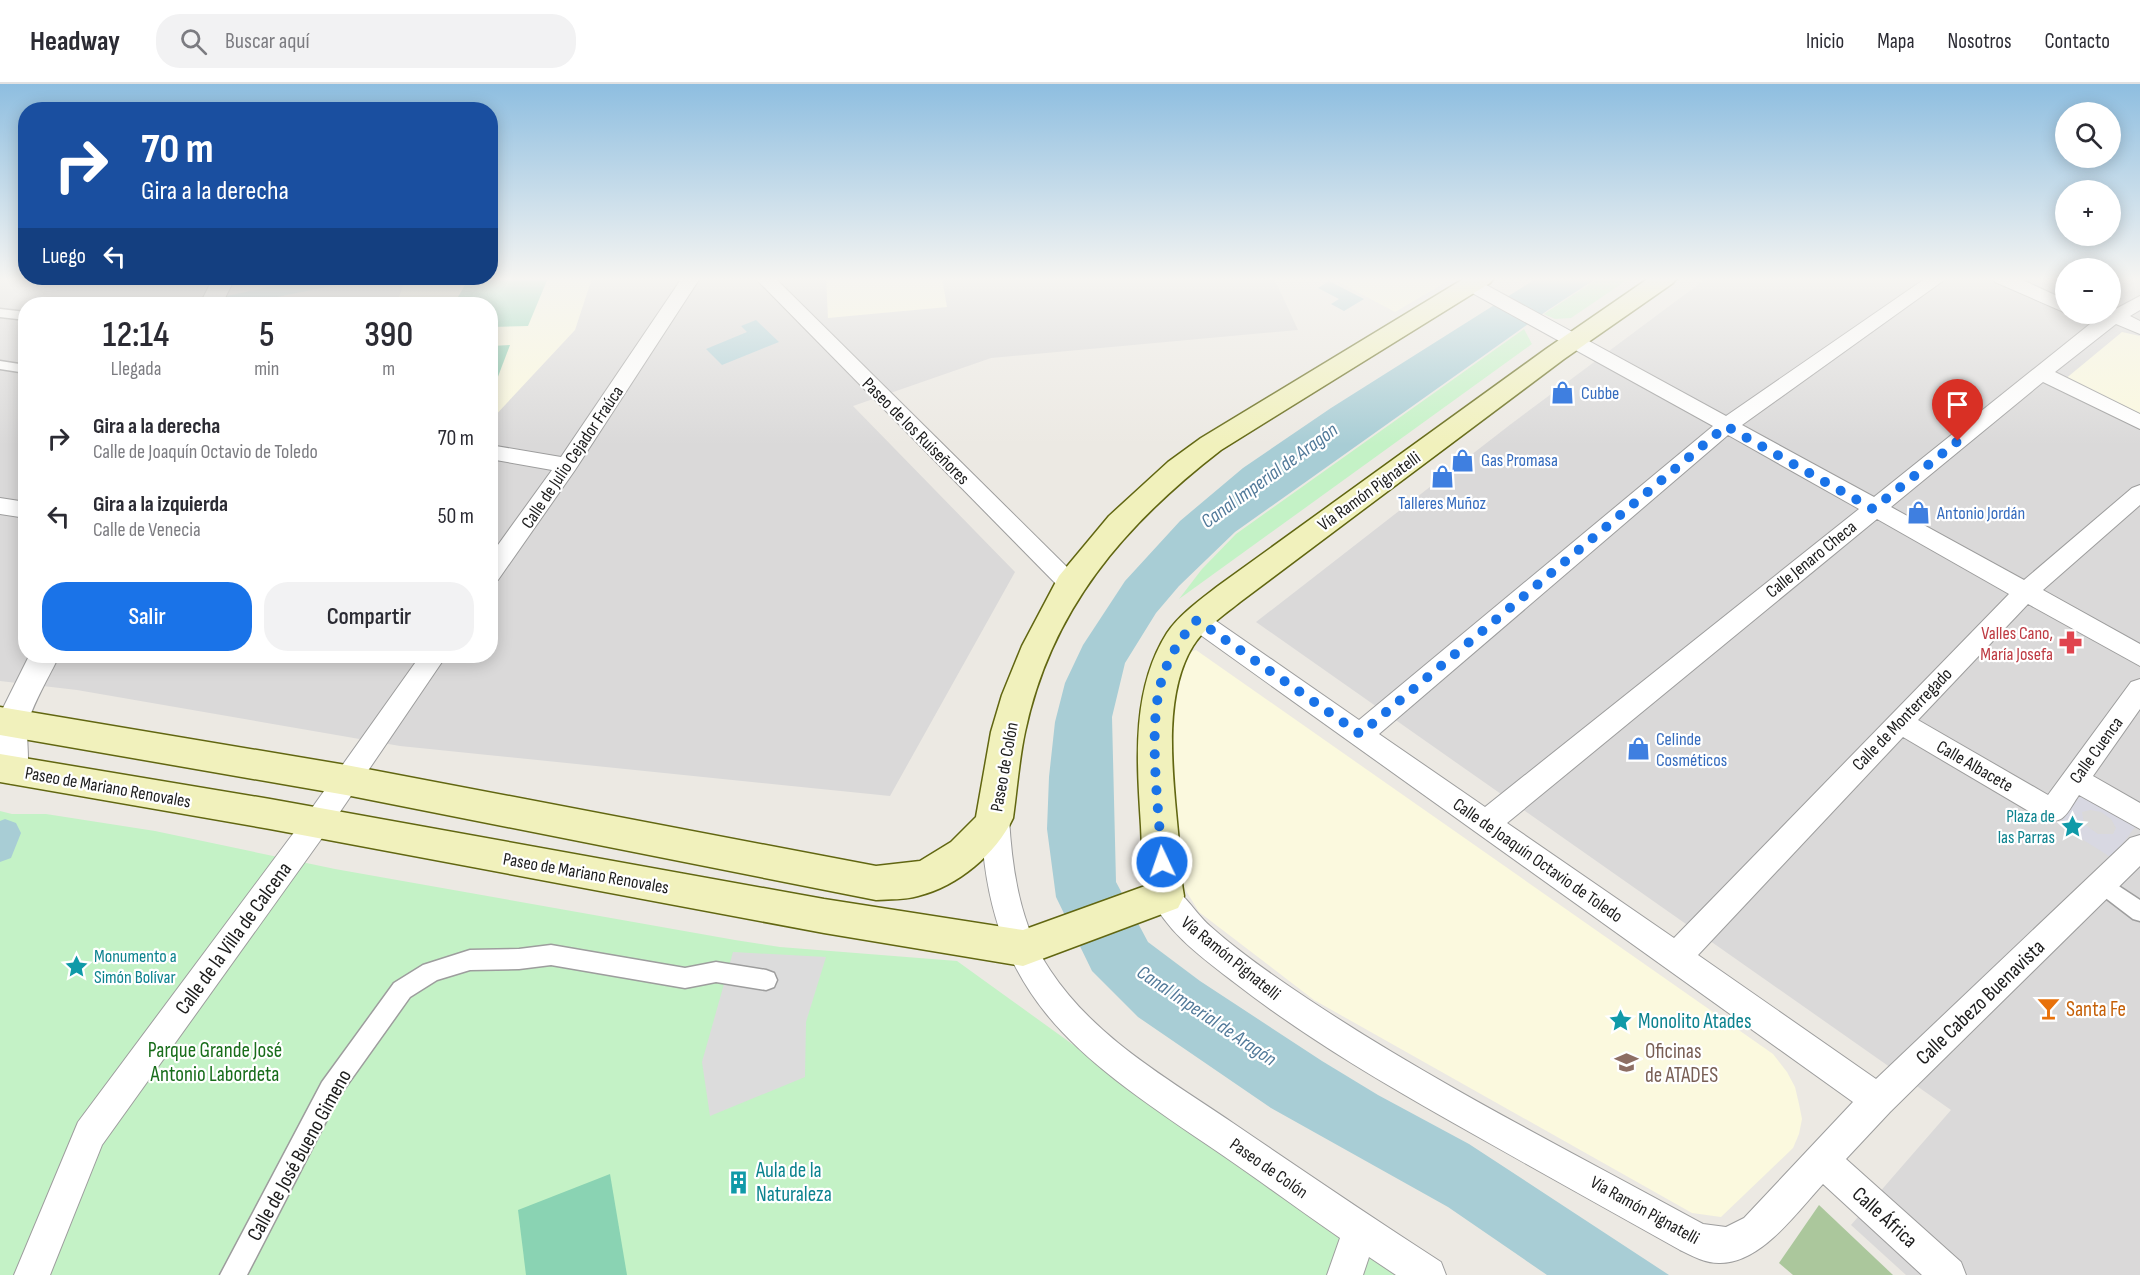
<!DOCTYPE html>
<html lang="es">
<head>
<meta charset="utf-8">
<style>
  body { margin:0; font-family:"Sofia Sans Condensed",sans-serif; background:#f2f2f3; color:#2b2b33; height:100vh; display:flex; flex-direction:column; font-size:22px; white-space:nowrap }
  * { box-sizing:border-box; margin:0 }
  p { font-size:20px; color:#7c7c81 }
  .icon { flex:none; width:33px; height:33px; fill:none; stroke:currentColor; stroke-width:2; stroke-linecap:round; stroke-linejoin:round }
  .map { position:relative; flex:1; overflow:hidden }
  .sheet { position:absolute; left:18px; top:213px; width:480px; height:366px; display:flex; flex-direction:column; background:#fff; border-radius:24px; box-shadow:0 3px 15px #0003 }
  .sheet>* { flex:none }
  .top-card { position:absolute; left:18px; top:18px; width:480px; height:183px; border-radius:24px; box-shadow:0 3px 15px #0003; background:#1a4fa0; color:#fff; overflow:hidden }
  .buttons { position:absolute; left:2055px; top:18px; display:grid; gap:12px }
  .buttons a { display:grid; place-items:center; width:66px; height:66px; border-radius:50%; background:#fff; box-shadow:0 3px 15px #0003; font-size:30px }
  .pin { position:absolute; display:grid; place-items:center; width:51px; height:51px; color:#fff; margin:-62px -26px; border-radius:50% 50% 50% 0; rotate:-45deg; box-shadow:0 0 6px #0007 }
  .pin .icon { rotate:45deg }
  .me { position:absolute; width:66px; margin:-33px; rotate:357deg; stroke-linejoin:round; filter:drop-shadow(0 0 4px #0008) }
  .turn { display:flex; align-items:center; gap:21px; height:126px; padding:0 24px; font-size:27px }
  .turn .icon { width:78px; height:78px; stroke-width:2.5 }
  .turn b { display:block; font-size:42px; line-height:51px }
  .then { display:flex; align-items:center; height:57px; padding:0 24px; background:#0003; gap:12px; font-size:22px }
  .eta { display:flex; justify-content:space-evenly; align-items:center; height:102px; text-align:center }
  .eta b { font-size:36px; font-weight:600; line-height:42px }
  .button { display:flex; gap:12px; margin-top:auto; padding:12px 24px }
  .button a { flex:1; height:69px; border-radius:24px; background:#1a73e8; color:#fff; font-size:24px; font-weight:600; line-height:69px; text-align:center }
  .button a+a { background:#f2f2f3; color:#2b2b33 }
  ul { padding:0; list-style:none }
  li { display:flex; align-items:center; gap:18px; height:78px; padding:0 24px }
  li div { flex:1 }
  li b { display:block; font-size:22px }
  li em { font-style:normal }
  header { display:flex; align-items:center; gap:36px; box-sizing:border-box; height:84px; padding:0 30px; background:#fff; border-bottom:2px solid #e1e1e2 }
  header strong { font-size:28px }
  nav { display:flex; gap:33px; margin-inline-start:auto; font-size:21px }
  .search { width:420px; height:54px; background:#f2f2f3; display:flex; align-items:center; gap:15px; box-sizing:border-box; padding:0 21px; border-radius:24px; color:#7c7c81; font-size:22px }
  .map>svg:first-child { display:block }
  .residential { fill:#dad9d9; fill-rule:evenodd }
  .education { fill:#fbf9de }
  .forest { fill:#abc79c }
  .park { fill:#c4f2c6 }
  .pitch { fill:#8ad3b3 }
  .parking { fill:#dcdcdc }
  .plaza { fill:#d8d8e2; fill-rule:evenodd }
  .water { fill:#a8cdd5 }
  .lines { fill:none; stroke-linecap:round; stroke-linejoin:round }
  .canal { fill:#a8cdd5; fill-rule:evenodd }
  .pedestrian-casing { stroke:#9d9d9d; stroke-width:3 }
  .minor-casing { stroke:#9d9d9d; stroke-width:2 }
  .tertiary-casing { stroke:#9d9d9d; stroke-width:2 }
  .secondary-casing { stroke:#616611; stroke-width:3 }
  .pedestrian { fill:#fff; fill-rule:evenodd }
  .minor { fill:#fff; fill-rule:evenodd }
  .tertiary { fill:#fff; fill-rule:evenodd }
  .secondary { fill:#f1f1bc; fill-rule:evenodd }
  .route { stroke:#1a73e8; stroke-width:10; stroke-dasharray:0 18 }
  .labels { text-anchor:middle; stroke-width:4.5; stroke-linejoin:round; paint-order:stroke }
  .shop-label { font-size:18px; fill:#366cbe; stroke:#fff; text-anchor:start }
  .street-label { font-size:18px; fill:#1c1c1c; stroke:#fff }
  .health-label { font-size:18px; fill:#be3a42; stroke:#fff; text-anchor:end }
  .culture-label { font-size:18px; fill:#0d838f; stroke:#fff; text-anchor:end }
  .water-label { font-size:20px; font-style:italic; fill:#517999; stroke:#fff }
  .near-street-label { font-size:21px; fill:#1c1c1c; stroke:#fff }
  .near-food-label { font-size:21px; fill:#c56008; stroke:#fff; text-anchor:start }
  .near-culture-label { font-size:21px; fill:#0d838f; stroke:#fff; text-anchor:start }
  .near-park-label { font-size:21px; fill:#186d1a; stroke:#fff }
  .near-education-label { font-size:21px; fill:#785e54; stroke:#fff; text-anchor:start }
</style>
</head>
<body>
<header>
<strong>Headway</strong>
<div class="search"><svg class="icon" aria-label="search" viewBox="0 0 24 24"><circle cx="10" cy="10" r="6"/><path d="M15 15l6 6"/></svg>Buscar aquí</div>
<nav><a>Inicio</a><a>Mapa</a><a>Nosotros</a><a>Contacto</a></nav>
</header>
<div class="map">
<svg width="2140" height="1191" viewBox="0 0 2140 1191">
  <rect width="100%" height="100%" fill="#ece9e3"/>
  <!-- residential -->
  <g class="residential">
    <path d="M0,194h1274l24,52 -307,28 -138,48 162,166 -125,224 -490,-50 -323,-56 -77,-9zM26,220h464v352h-464z"/>
    <path d="M1707,194h358l1,36h44l1,-36h29v997h-234l-55,-50 100,-115 -695,-488 255,-198z"/>
  </g>
  <!-- education -->
  <g class="education">
    <path d="M405,194h187l-17,52 -84,90 -1,-116h-93z"/>
    <path d="M826,194h116l5,29 -119,11z"/>
    <path d="M1331,194h122l-58,34z"/>
    <path d="M2122,248l18,4v80l-76,-36z"/>
    <path d="M1196,566l577,404 14,18 8,15 4,17 3,15 -3,15 -6,14 -72,69 -29,-4 -378,-213 -115,-88 -16,-26 -8,-26 -11,-145 21,-61z"/>
  </g>
  <!-- forest -->
  <path class="forest" d="M1819,1121l74,70h-100l-14,-12z"/>
  <!-- park -->
  <g class="park">
    <path d="M1599,194h31l-59,40 -16,1 -11,-5z"/>
    <path d="M1524,245l8,15 -353,255 23,-30 34,-35z"/>
    <path d="M0,727l12,3h34l109,17 180,38 400,71 45,7 177,14 147,106 310,208h-1414z"/>
  </g>
  <!-- pitch -->
  <g class="pitch">
    <path d="M469,194h79l-20,48 -37,1 -1,-23h-36z"/>
    <path d="M510,261l-19,50v-49z"/>
    <path d="M610,1090l17,101h-101l-8,-65z"/>
  </g>
  <!-- parking -->
  <path class="parking" d="M733,868l93,5 -20,65 -1,55 -95,39 -8,-54z"/>
  <!-- plaza -->
  <path class="plaza" d="M2084,707l54,32 -26,35 -54,-34zM2090,726l11,2 10,7 5,9 -3,6h-15l-14,-10 -2,-12z"/>
  <!-- water -->
  <g class="water">
    <path d="M1537,194h60l-49,32 -313,222 -56,54 -23,27 -31,50 -13,54 4,165 32,60 52,39 122,80 56,34 91,49 200,131h-122l-99,-68 -177,-99 -133,-91 -46,-46 -36,-74 -9,-68 2,-52 6,-55 10,-39 18,-38 42,-64 55,-60 63,-53 88,-60z"/>
    <path d="M1329,197l35,18 -20,12 -13,-7 8,-5 -21,-11z"/>
    <path d="M756,236l23,22 -57,23 -16,-16 41,-17 -6,-6z"/>
  </g>
  <g class="lines">
    <!-- canal -->
    <g class="canal">
      <path d="M310,194h41l-3,4 -7,2 -98,20h-22l-3,-3 4,-4z"/>
      <path d="M5,735l11,4 5,10 -10,25 -11,4v-41z"/>
    </g>
    <defs>
      <g id="pedestrian">
        <path d="M0,225l26,3v8l-26,-3z"/>
        <path d="M0,277l26,4v8l-26,-4z"/>
        <path d="M2102,791l38,25v21l-7,-2 -38,-29 -3,-6 3,-6z"/>
        <path d="M551,861l134,23 31,-6 50,8 8,3 3,7 -3,7 -8,3 -50,-8 -31,6 -134,-23 -32,4 -49,1 -33,10 -27,17 -72,101 -91,177h-27l102,-193 72,-99 29,-18 47,-15 49,-1z"/>
      </g>
      <g id="minor">
        <path d="M682,194h18l-125,192 -77,110 -8,2v-26l62,-86 -62,-11v-14l71,12z"/>
        <path d="M755,194h20l303,300 4,6 -4,6 -8,3 -8,-3z"/>
        <path d="M1926,194h21l-205,147 132,72 221,-177 45,-24v14l-10,6 10,5v13l-24,-10 -61,48 85,42v15l-97,-47 -152,125 133,73 108,-92 8,-3v20l-97,85 97,54v22l-112,-62 -110,116 130,75 83,-113 9,-3v30l-47,67 47,27v26l-61,-34c-11,16 -15,32 -37,24l-139,-82 -205,218 178,124 254,-241 10,-3v31l-250,246 -44,47 115,103 5,13h-44l-99,-91c-26,28 -62,80 -104,79 -14,0 -27,-7 -39,-13 -69,-38 -138,-77 -207,-116 -82,-46 -163,-93 -238,-151 -32,-25 -67,-49 -85,-87l5,-9 10,-4c18,7 30,30 45,43 30,27 65,51 98,73 126,84 262,152 395,225l23,3 18,-9 109,-116 -665,-476 -3,-6 3,-6 9,-3 9,3 153,106 354,-294 -248,-137 -2,-4 2,-4h14l247,135zM1728,351l131,74 -374,298 -106,-73zM1877,435l132,75 -335,344 -167,-115z"/>
        <path d="M1993,194h25l48,22v13l-71,-31z"/>
        <path d="M0,414l26,4v16l-26,-4z"/>
        <path d="M420,572h26l-119,175 -225,314 -52,130h-36l64,-153 229,-307z"/>
        <path d="M995,722l10,4 4,8c3,52 11,107 41,152 45,68 117,108 183,153 69,47 138,94 208,139l5,13h-50l-27,-18 -6,18h-36l13,-37c-45,-31 -89,-64 -134,-94 -134,-91 -219,-150 -225,-326l4,-8z"/>
      </g>
      <g id="tertiary">
        <path d="M213,194h22l-13,26h-22z"/>
        <path d="M29,572h30c-8,17 -28,51 -31,68 -3,19 4,39 -4,56l-12,4 -12,-5v-65z"/>
      </g>
      <g id="secondary">
        <path d="M1465,194h29l-4,5 -269,167c-97,75 -170,159 -196,282 -6,28 -8,58 -12,86 -17,36 -55,68 -95,78 -13,4 -29,3 -42,4l-530,-105 -346,-60v-28l346,58 530,101 44,-5 31,-19 25,-25 15,-85 11,-37 20,-49 37,-70 50,-60 59,-54 33,-24z"/>
        <path d="M1649,194h28l-4,5 -109,76 -324,243c-16,13 -36,26 -47,44 -31,50 -20,130 -15,186 2,21 2,43 6,64l-6,12 -155,58 -199,-33 -554,-104 -270,-47v-28l270,45 554,100 199,31 122,-44c-3,-19 -3,-40 -4,-60 -4,-64 -10,-136 26,-193 13,-19 33,-33 51,-47l328,-237z"/>
      </g>
    </defs>
    <!-- pedestrian casing -->
    <use href="#pedestrian" class="pedestrian-casing"/>
    <!-- minor casing -->
    <use href="#minor" class="minor-casing"/>
    <!-- tertiary casing -->
    <use href="#tertiary" class="tertiary-casing"/>
    <!-- secondary casing -->
    <use href="#secondary" class="secondary-casing"/>
    <!-- pedestrian -->
    <use href="#pedestrian" class="pedestrian"/>
    <!-- minor -->
    <use href="#minor" class="minor"/>
    <!-- tertiary -->
    <use href="#tertiary" class="tertiary"/>
    <!-- secondary -->
    <use href="#secondary" class="secondary"/>
  </g>
  <!-- sky -->
  <linearGradient id="sky" x2="0" y2="1"><stop stop-color="#8ebee0"/><stop offset="0.54" stop-color="#f6f5f2"/><stop offset="1" stop-color="#f6f5f2" stop-opacity="0"/></linearGradient>
  <rect width="2140" height="361" fill="url(#sky)"/>
  <g class="lines">
    <!-- route -->
    <path class="route" d="M1162,778c-3,-52 -15,-135 0,-183 7,-23 19,-42 35,-59l163,114 366,-308 147,83 85,-68"/>
  </g>
  <!-- icons -->
  <defs>
    <symbol id="shop-bare" viewBox="-9 -9 18 18"><path d="M-5-2.5h2.3a2.7 3.5 0 0 1 5.4 0H5L5.5 6h-11ZM-1.5-2.5h3a1.5 2.3 0 0 0-3 0Z" fill="#3f7fe0" stroke="#fff" stroke-width="2.5" paint-order="stroke"/></symbol>
    <symbol id="pharmacy-bare" viewBox="-9 -9 18 18"><path d="M-2-6h4v4h4v4h-4v4h-4v-4h-4v-4h4Z" fill="#e0444e" stroke="#fff" stroke-width="2.5" paint-order="stroke"/></symbol>
    <symbol id="sight-bare" viewBox="-9 -9 18 18"><path d="M0-6L1.8-2.2L6-1.7L2.9 1.2L3.7 5.4L0 3.3L-3.7 5.4L-2.9 1.2L-6-1.7L-1.8-2.2Z" fill="#0f9aa8" stroke="#fff" stroke-width="2.5" paint-order="stroke"/></symbol>
    <symbol id="bar-bare" viewBox="-9 -9 18 18"><path d="M-6-5H6L.8 .8V4.5H3.5V6h-7V4.5H-.8V.8Z" fill="#e8710a" stroke="#fff" stroke-width="2.5" paint-order="stroke"/></symbol>
    <symbol id="school-bare" viewBox="-9 -9 18 18"><path d="M0-5L7-2L0 1L-7-2ZM-4 1L0 2.5L4 1V4Q0 6-4 4Z" fill="#8d6e63" stroke="#fff" stroke-width="2.5" paint-order="stroke"/></symbol>
    <symbol id="building-bare" viewBox="-9 -9 18 18"><path d="M-4-6H4V6H1V3H-1V6H-4ZM-2.5-4.3h1.7v1.8h-1.7ZM.8-4.3h1.7v1.8H.8ZM-2.5-1h1.7V.8h-1.7ZM.8-1h1.7V.8H.8Z" fill="#0f9aa8" stroke="#fff" stroke-width="2.5" paint-order="stroke"/></symbol>
  </defs>
  <g fill-rule="evenodd">
    <use href="#shop-bare" x="1546" y="292" width="33" height="33"/>
    <use href="#shop-bare" x="1446" y="360" width="33" height="33"/>
    <use href="#shop-bare" x="1426" y="376" width="33" height="33"/>
    <use href="#shop-bare" x="1902" y="412" width="33" height="33"/>
    <use href="#pharmacy-bare" x="2054" y="542" width="33" height="33"/>
    <use href="#shop-bare" x="1622" y="648" width="33" height="33"/>
    <use href="#sight-bare" x="2056" y="726" width="33" height="33"/>
    <use href="#sight-bare" x="60" y="866" width="33" height="33"/>
    <use href="#bar-bare" x="2032" y="908" width="33" height="33"/>
    <use href="#sight-bare" x="1604" y="920" width="33" height="33"/>
    <use href="#school-bare" x="1610" y="962" width="33" height="33"/>
    <use href="#building-bare" x="722" y="1082" width="33" height="33"/>
  </g>
  <g class="labels">
    <!-- shop labels -->
    <g class="shop-label">
      <text x="1581" y="315">Cubbe</text>
      <text x="1481" y="382">Gas Promasa</text>
      <text x="1442" y="425" text-anchor="middle">Talleres Muñoz</text>
      <text x="1937" y="435">Antonio Jordán</text>
      <text x="1656" y="661">Celinde<tspan x="1656" dy="21">Cosméticos</tspan></text>
    </g>
    <!-- street labels -->
    <g class="street-label">
      <text transform="translate(916 347) rotate(45)" y="6">Paseo de los Ruiseñores</text>
      <text transform="translate(572 373) rotate(-56)" y="6">Calle de Julio Cejador Fraúca</text>
      <text transform="translate(1369 407) rotate(-36)" y="6">Vía Ramón Pignatelli</text>
      <text transform="translate(1811 475) rotate(-39)" y="6">Calle Jenaro Checa</text>
      <text transform="translate(1902 635) rotate(-46)" y="6">Calle de Monterregado</text>
      <text transform="translate(2096 666) rotate(-54)" y="6">Calle Cuenca</text>
      <text transform="translate(1975 682) rotate(30)" y="6">Calle Albacete</text>
      <text transform="translate(1004 683) rotate(-80)" y="6">Paseo de Colón</text>
      <text transform="translate(108 703) rotate(10)" y="6">Paseo de Mariano Renovales</text>
      <text transform="translate(1538 776) rotate(35)" y="6">Calle de Joaquín Octavio de Toledo</text>
      <text transform="translate(586 789) rotate(10)" y="6">Paseo de Mariano Renovales</text>
      <text transform="translate(1231 874) rotate(39)" y="6">Vía Ramón Pignatelli</text>
      <text transform="translate(1269 1084) rotate(35)" y="6">Paseo de Colón</text>
      <text transform="translate(1645 1126) rotate(29)" y="6">Vía Ramón Pignatelli</text>
    </g>
    <!-- health labels -->
    <g class="health-label">
      <text x="2053" y="555">Valles Cano,<tspan x="2053" dy="21">María Josefa</tspan></text>
    </g>
    <!-- culture labels -->
    <g class="culture-label">
      <text x="2055" y="738">Plaza de<tspan x="2055" dy="21">las Parras</tspan></text>
      <text x="94" y="878" text-anchor="start">Monumento a<tspan x="94" dy="21">Simón Bolívar</tspan></text>
    </g>
    <!-- water labels -->
    <g class="water-label">
      <text transform="translate(1269 391) rotate(-36)" y="7">Canal Imperial de Aragón</text>
      <text transform="translate(1207 931) rotate(34)" y="7">Canal Imperial de Aragón</text>
    </g>
    <!-- near-street labels -->
    <g class="near-street-label">
      <text transform="translate(233 854) rotate(-54)" y="7">Calle de la Villa de Calcena</text>
      <text transform="translate(1980 918) rotate(-44)" y="7">Calle Cabezo Buenavista</text>
      <text transform="translate(299 1071) rotate(-61)" y="7">Calle de José Bueno Gimeno</text>
      <text transform="translate(1885 1133) rotate(42)" y="7">Calle África</text>
    </g>
    <!-- near-food labels -->
    <g class="near-food-label">
      <text x="2066" y="932">Santa Fe</text>
    </g>
    <!-- near-culture labels -->
    <g class="near-culture-label">
      <text x="1638" y="944">Monolito Atades</text>
      <text x="756" y="1093">Aula de la<tspan x="756" dy="24">Naturaleza</tspan></text>
    </g>
    <!-- near-park labels -->
    <g class="near-park-label">
      <text x="215" y="973">Parque Grande José<tspan x="215" dy="24">Antonio Labordeta</tspan></text>
    </g>
    <!-- near-education labels -->
    <g class="near-education-label">
      <text x="1645" y="974">Oficinas<tspan x="1645" dy="24">de ATADES</tspan></text>
    </g>
  </g>
</svg>
<div class="buttons">
<a><svg class="icon" aria-label="search" viewBox="0 0 24 24"><circle cx="10" cy="10" r="6"/><path d="M15 15l6 6"/></svg></a>
<a>+</a>
<a>−</a>
</div>
<div class="pin" style="left:1958px;top:357px;background:#d93025"><svg class="icon" aria-label="arrive" viewBox="0 0 24 24"><path d="M6 21V4h12l-3 4 3 4H6"/></svg></div>
<svg class="me" style="left:1162px;top:778px" viewBox="-20 -20 40 40"><circle r="17" fill="#1a73e8" stroke="#fff" stroke-width="3"/><path d="M0-11L8 9 0 5-8 9z" fill="#fff"/></svg>
<div class="top-card">
<div class="turn"><svg class="icon" aria-label="right" viewBox="0 0 24 24"><path d="M7 20v-9h11M14 6l5 5-5 5"/></svg><div><b>70 m</b>Gira a la derecha</div></div>
<div class="then">Luego<svg class="icon" aria-label="left" viewBox="0 0 24 24"><path d="M17 20v-9H6M10 6l-5 5 5 5"/></svg></div>
</div>
<section class="sheet">
<div class="eta">
<div><b>12:14</b><p>Llegada</p></div>
<div><b>5</b><p>min</p></div>
<div><b>390</b><p>m</p></div>
</div>
<ul>
<li><svg class="icon" aria-label="right" viewBox="0 0 24 24"><path d="M7 20v-9h11M14 6l5 5-5 5"/></svg><div><b>Gira a la derecha</b><p>Calle de Joaquín Octavio de Toledo</p></div><em>70 m</em></li>
<li><svg class="icon" aria-label="left" viewBox="0 0 24 24"><path d="M17 20v-9H6M10 6l-5 5 5 5"/></svg><div><b>Gira a la izquierda</b><p>Calle de Venecia</p></div><em>50 m</em></li>
</ul>
<div class="button"><a>Salir</a><a>Compartir</a></div>
</section>
</div>
</body>
</html>
